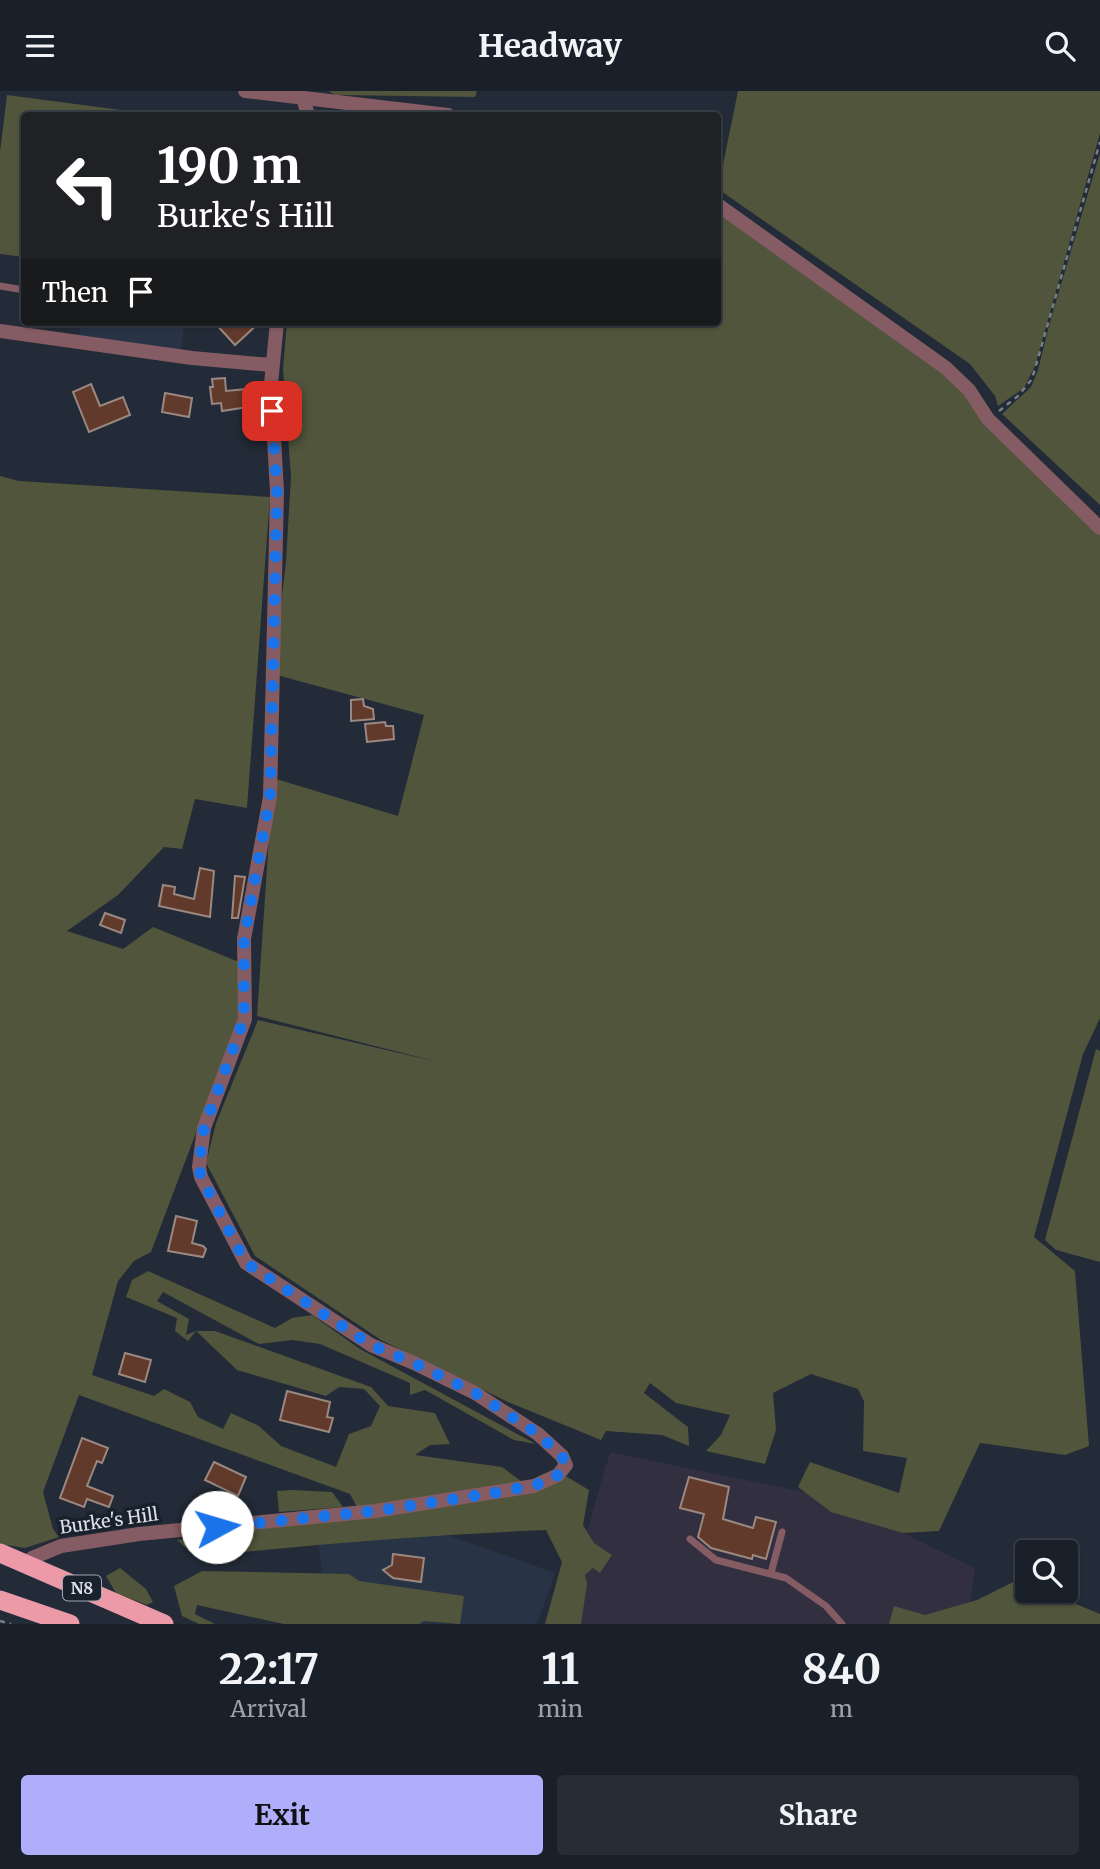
<!DOCTYPE html>
<html lang="en">
<head>
<meta charset="utf-8">
<style>
  body { margin:0; font-family:Merriweather,serif; background:#272d35; color:#f1f3f6; height:100vh; display:flex; flex-direction:column; font-size:26px; white-space:nowrap }
  * { box-sizing:border-box; margin:0 }
  p { font-size:23px; color:#9fa3a8 }
  .icon { flex:none; width:38px; height:38px; fill:none; stroke:currentColor; stroke-width:2; stroke-linecap:round; stroke-linejoin:round }
  .map { position:relative; height:1533px; overflow:hidden }
  .sheet { display:flex; flex-direction:column; background:#1a2029; flex:1 }
  .sheet>* { flex:none }
  .banner { position:absolute; left:21px; top:21px; width:700px; height:214px; border-radius:7px; box-shadow:0 2px 5px #0004,0 0 0 2px #383e46; background:#202124; color:#fff; overflow:hidden }
  .tools { position:absolute; left:1015px; top:1449px; display:grid; gap:14px }
  .tools a { display:grid; place-items:center; width:63px; height:63px; border-radius:7px; background:#1a2029; box-shadow:0 2px 5px #0004,0 0 0 2px #383e46; font-size:35px }
  .pin { position:absolute; display:grid; place-items:center; width:60px; height:60px; color:#fff; margin:-30px; border-radius:14px; box-shadow:0 4px 10px #0006 }
  .me { position:absolute; width:77px; margin:-38px; rotate:84deg; stroke-linejoin:round; filter:drop-shadow(0 0 5px #0008) }
  .turn { display:flex; align-items:center; gap:24px; height:147px; padding:0 21px; font-size:32px }
  .turn .icon { width:91px; height:91px; stroke-width:2.5 }
  .turn b { display:block; font-size:49px; line-height:60px }
  .then { display:flex; align-items:center; height:66px; padding:0 21px; background:#0003; gap:14px; font-size:26px }
  .eta { display:flex; justify-content:space-evenly; align-items:center; height:119px; text-align:center }
  .eta b { font-size:42px; font-weight:700; line-height:49px }
  .button { display:flex; gap:14px; margin-top:auto; padding:14px 21px }
  .button a { flex:1; height:80px; border-radius:7px; background:#afaefa; color:#111; font-size:28px; font-weight:700; line-height:80px; text-align:center }
  .button a+a { background:#272d35; color:#f1f3f6 }
  header { display:flex; justify-content:space-between; align-items:center; height:91px; padding:0 21px; background:#1a2029; font-size:32px; font-weight:700 }
  .map>svg:first-child { display:block }
  .built { fill:#283446 }
  .medical { fill:#312f40 }
  .green { fill:#51553c }
  .building { fill:#623a2c; stroke:#9b8881; stroke-width:2 }
  .lines { fill:none; stroke-linecap:round; stroke-linejoin:round }
  .path { stroke:#787f89; stroke-width:2.5; stroke-dasharray:5 5; stroke-linecap:butt }
  .service { stroke:#855c63; stroke-width:7 }
  .minor { stroke:#855c63; stroke-width:14 }
  .trunk { stroke:#ec9aa8; stroke-width:19 }
  .route { stroke:#1a73e8; stroke-width:12; stroke-dasharray:0 21.6 }
  .labels { text-anchor:middle; stroke-width:7; stroke-linejoin:round; paint-order:stroke }
  .shield { fill:#19212d; stroke:#a2a7b1; stroke-width:2 }
  .shield-label { font-size:16px; font-weight:bold; fill:#dce1ea }
  .street-label { font-size:18px; fill:#dce1ea; stroke:#19212d }
</style>
</head>
<body>
<header><svg class="icon" aria-label="menu" viewBox="0 0 24 24"><path d="M4 6h16M4 12h16M4 18h16"/></svg>Headway<svg class="icon" aria-label="search" viewBox="0 0 24 24"><circle cx="10" cy="10" r="6"/><path d="M15 15l6 6"/></svg></header>
<div class="map">
<svg width="1100" height="1533" viewBox="0 0 1100 1533">
  <rect width="100%" height="100%" fill="#222b37"/>
  <!-- built -->
  <g class="built">
    <path d="M81,231h104l-5,30 -101,-17z"/>
    <path d="M445,1443l110,39 -18,51h-180l-35,-48 -3,-32z"/>
  </g>
  <!-- medical -->
  <path class="medical" d="M610,1361l219,45 146,71 -7,56h-408z"/>
  <!-- green -->
  <g class="green">
    <path d="M328,0h149l-2,6 -140,-2z"/>
    <path d="M738,0h362v42l-65,233 -11,22 -26,18 -3,-10 -25,-32 -252,-175z"/>
    <path d="M7,4l152,20h-135v142l-24,-3v-102z"/>
    <path d="M1100,62v352l-98,-91 29,-27 7,-17 12,-48z"/>
    <path d="M718,113l252,184 17,32 113,112v486l-17,36 -49,183 41,34 14,175 -24,9 -85,-12 -41,88 -36,2 -72,-21 -33,-25 12,-25 89,31 8,-35 -44,-7 1,-50 -6,-12 -47,-15 -38,19 3,37 -11,34 -59,-13 15,-16 9,-20 -54,-12 -26,-20 -6,10 44,34 1,19 -27,-11 -56,-4 -5,9 -93,-38 -127,-62 -126,-84 -49,-93 10,-40 42,-103 184,43 -185,-47 16,-238 125,38 26,-101 -151,-41 13,-113 5,-84 -8,-108 4,-47h431z"/>
    <path d="M0,385l19,5 251,16 -23,311 -52,-9 -13,50 -18,-2 -46,48 -51,36 56,18 30,-22 86,35 1,54 -89,236 -17,9 -16,20 -26,94 62,21 10,-7 26,13 8,15 25,12 8,-16 28,13 22,20 55,21 13,-33 22,-8 9,-20 -16,-17 -25,-2 -13,9 -89,-26 -41,-39 -8,10 -13,-10 2,-13 -51,-21 6,-17 16,-9 127,57 17,-10 20,-3 48,34 176,95 -22,-4 -89,-50 -15,5v-12l-90,-39 -27,-4 -34,4 -96,-52 -6,9 32,18 -3,16 10,-4h19l156,56 17,19 47,7 15,31 -20,1 -15,10 87,12 23,17 -168,23 -7,-13 -271,-99 -36,97 10,37 6,8 -34,11 -25,-4z"/>
    <path d="M1096,958l4,2v211l-44,-12 -11,-10z"/>
    <path d="M564,1384l25,15 -6,35 11,18 18,12 -12,18 -7,-5 -8,7 2,9 -6,40h-36l17,-62 -16,-32c-117,5 -233,14 -350,27l-19,-17 358,-48z"/>
    <path d="M292,1399l40,2 11,15 -64,5 -2,-21z"/>
    <path d="M120,1477l26,21 7,13 -6,3 -31,-12 -10,-17z"/>
    <path d="M202,1480l147,3 10,7 105,15 -4,28 -36,-3 -5,3h-135l-87,-19 -2,9 20,10h-16l-17,-8 -8,-30z"/>
    <path d="M1019,1488l8,4v8h18l55,23v10h-211l5,-18 31,9 52,-15z"/>
  </g>
  <!-- building -->
  <g class="building">
    <path d="M214,231h46l-25,23z"/>
    <path d="M225,287l1,13 20,-2 2,18 -26,4 -1,-8 -9,1 -2,-17h3l-1,-8z"/>
    <path d="M91,293l9,22 23,-9 7,18 -41,17 -16,-40z"/>
    <path d="M165,302l27,5 -3,19 -27,-5z"/>
    <path d="M363,608l1,7 9,3 1,10 -23,2v-21z"/>
    <path d="M385,631l1,4h7l1,13 -27,3 -2,-18z"/>
    <path d="M200,777l14,3 -4,46 -51,-11 4,-21 12,2 -1,7 20,5z"/>
    <path d="M235,785l10,1 -7,41h-6z"/>
    <path d="M105,822l20,7 -4,13 -21,-8z"/>
    <path d="M176,1125l21,5 -5,22 11,3 3,3 -3,8 -35,-6z"/>
    <path d="M125,1262l26,7 -6,22 -26,-8z"/>
    <path d="M287,1300l43,11 -3,15 6,1 -4,14 -49,-12z"/>
    <path d="M82,1347l26,10 -6,15 -5,-2 -10,25 26,10 -4,11 -22,-8 -3,8 -24,-9z"/>
    <path d="M214,1371l32,15 -8,19 -33,-16z"/>
    <path d="M689,1386l40,10 -6,32 30,9 3,-11 20,5 -10,37 -13,-4 -1,4 -41,-11 -13,-11 6,-23 -24,-6z"/>
    <path d="M393,1463l31,4 -3,24 -28,-4 -10,-8 9,-5z"/>
  </g>
  <g class="lines">
    <!-- path -->
    <g class="path">
      <path d="M999,320l19,-15 14,-17 68,-237"/>
      <path d="M0,1530l11,3"/>
    </g>
    <!-- service -->
    <g class="service">
      <path d="M0,195l24,4"/>
      <path d="M690,1448l26,21 70,18 40,28 16,18"/>
      <path d="M771,1482l11,-41"/>
    </g>
    <!-- minor -->
    <g class="minor">
      <path d="M245,0l203,24"/>
      <path d="M303,7l5,17"/>
      <path d="M718,114l228,163 23,22 19,29 112,109"/>
      <path d="M0,240l192,27 79,7"/>
      <path d="M30,1473l2,-6 29,-12 78,-12 236,-23 159,-25 24,-11 8,-10 -4,-9 -24,-22 -63,-41 -61,-30 -43,-18 -125,-82 -45,-86 -2,-10 5,-39 41,-109 -1,-80 26,-142 7,-305 -6,-108 6,-62"/>
    </g>
    <!-- trunk -->
    <g class="trunk">
      <path d="M0,1462l164,71"/>
      <path d="M0,1509l70,24"/>
    </g>
  </g>
  <g class="lines">
    <!-- route -->
    <path class="route" d="M217,1436l158,-16 125,-19 48,-10 15,-11 3,-6 -4,-9 -24,-22 -63,-41 -61,-30 -43,-18 -125,-82 -45,-86 -2,-10 5,-39 40,-109v-80l26,-142 7,-305 -5,-81"/>
  </g>
  <g class="labels">
    <!-- shield labels -->
    <rect class="shield" x="63" y="1484.5" width="38" height="25" rx="5"/>
    <g class="shield-label">
      <text x="82" y="1503">N8</text>
    </g>
    <!-- street labels -->
    <g class="street-label">
      <text transform="translate(109 1430) rotate(-8)" y="6">Burke's Hill</text>
    </g>
  </g>
</svg>
<div class="tools">
<a><svg class="icon" aria-label="search" viewBox="0 0 24 24"><circle cx="10" cy="10" r="6"/><path d="M15 15l6 6"/></svg></a>
</div>
<div class="pin" style="left:272px;top:320px;background:#d93025"><svg class="icon" aria-label="arrive" viewBox="0 0 24 24"><path d="M6 21V4h12l-3 4 3 4H6"/></svg></div>
<svg class="me" style="left:217px;top:1436px" viewBox="-20 -20 40 40"><circle r="19" fill="#fff"/><path d="M0-13L10 11 0 6-10 11z" fill="#1a73e8"/></svg>
<div class="banner">
<div class="turn"><svg class="icon" aria-label="left" viewBox="0 0 24 24"><path d="M17 20v-9H6M10 6l-5 5 5 5"/></svg><div><b>190 m</b>Burke's Hill</div></div>
<div class="then">Then<svg class="icon" aria-label="arrive" viewBox="0 0 24 24"><path d="M6 21V4h12l-3 4 3 4H6"/></svg></div>
</div>
</div>
<section class="sheet">
<div class="eta">
<div><b>22:17</b><p>Arrival</p></div>
<div><b>11</b><p>min</p></div>
<div><b>840</b><p>m</p></div>
</div>
<div class="button"><a>Exit</a><a>Share</a></div>
</section>
</body>
</html>
